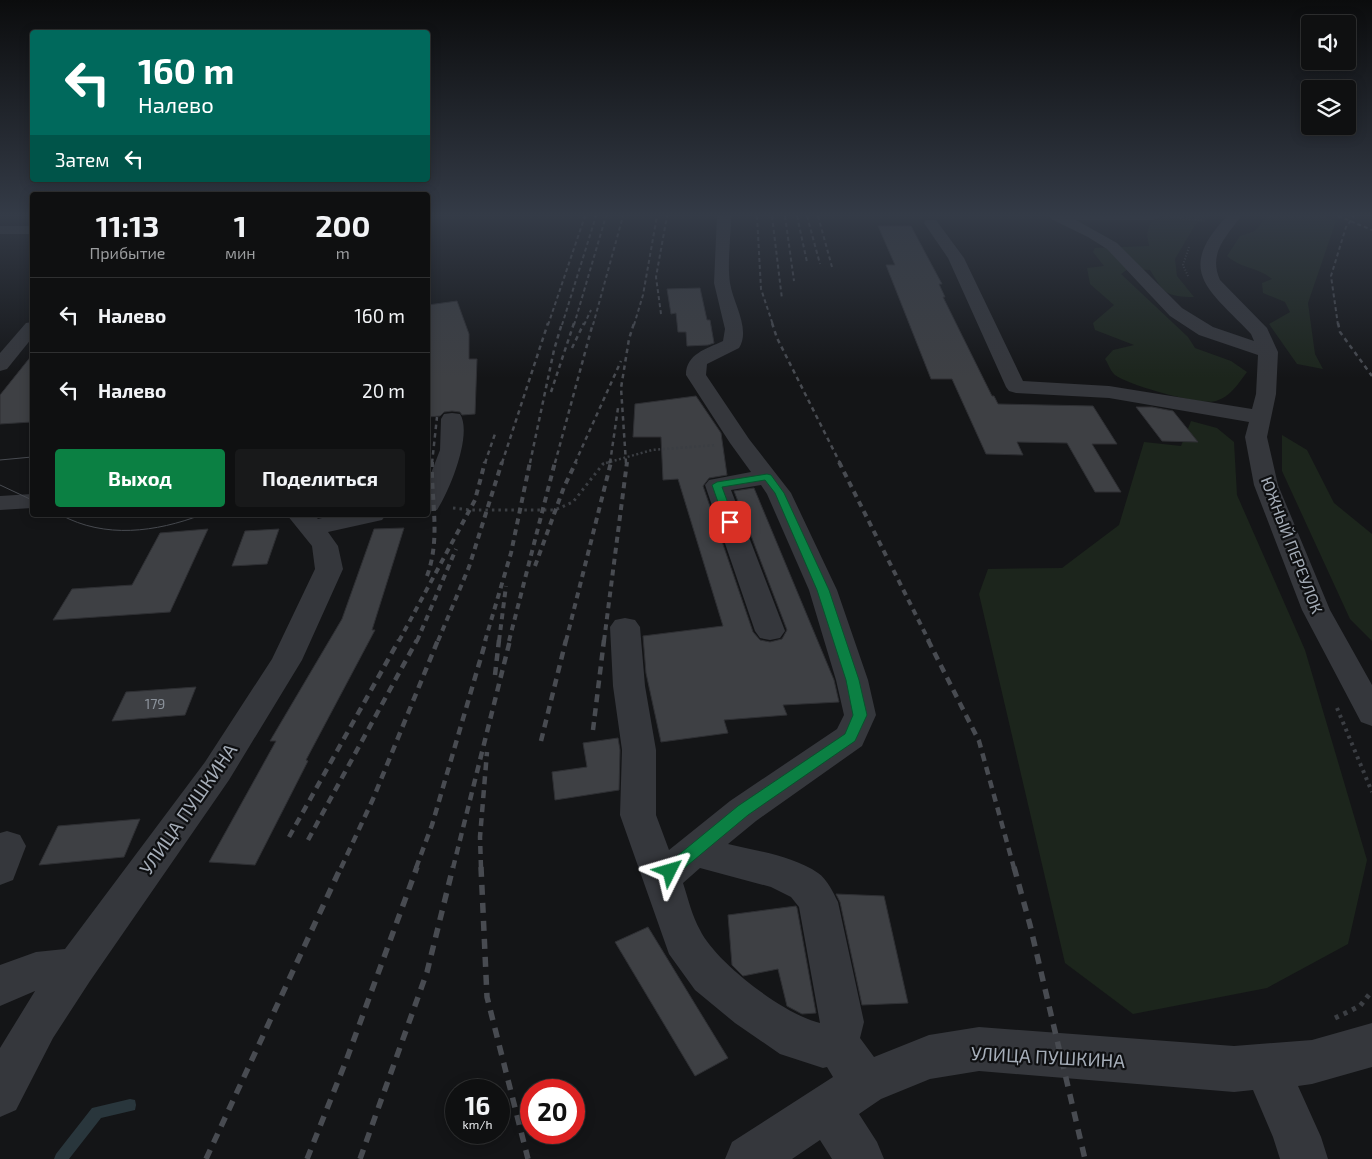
<!DOCTYPE html>
<html lang="ru">
<head>
<meta charset="utf-8">
<style>
  body { margin:0; font-family:"Exo 2",sans-serif; background:#18191a; color:#f1f3f6; height:100vh; display:flex; flex-direction:column; font-size:19px; white-space:nowrap }
  * { box-sizing:border-box; margin:0 }
  p { font-size:16px; color:#9b9d9f }
  .icon { flex:none; width:28px; height:28px; fill:none; stroke:currentColor; stroke-width:2; stroke-linecap:round; stroke-linejoin:round }
  .map { position:relative; flex:1; overflow:hidden }
  .drawer { position:absolute; left:30px; top:192px; width:400px; height:325px; display:flex; flex-direction:column; background:#0f1011; border-radius:5px; box-shadow:0 2px 12px #0003,0 0 0 1px #2f3031 }
  .drawer>* { flex:none }
  .hud { position:absolute; left:30px; top:30px; width:400px; height:152px; border-radius:5px; box-shadow:0 2px 12px #0003,0 0 0 1px #2f3031; background:#00695c; color:#fff; overflow:hidden }
  .fabs { position:absolute; left:1301px; top:15px; display:grid; gap:10px }
  .fabs a { display:grid; place-items:center; width:55px; height:55px; border-radius:5px; background:#0f1011; box-shadow:0 2px 12px #0003,0 0 0 1px #2f3031; font-size:25px }
  .speed { position:absolute; left:445px; top:1079px; display:flex; gap:10px; font-size:25px; font-weight:700; text-align:center }
  .speed>* { display:grid; place-content:center; width:65px; height:65px; border-radius:50%; background:#0f1011; box-shadow:0 2px 12px #0003,0 0 0 1px #2f3031; line-height:1 }
  .speed small { font-size:12px; font-weight:400 }
  .speed .limit { border:8px solid #d22; background:#fff; color:#111 }
  .pin { position:absolute; display:grid; place-items:center; width:42px; height:42px; color:#fff; margin:-21px; border-radius:10px; box-shadow:0 2px 8px #0006 }
  .me { position:absolute; width:55px; margin:-28px; rotate:50deg; stroke-linejoin:round; filter:drop-shadow(0 0 4px #0008) }
  .turn { display:flex; align-items:center; gap:18px; height:105px; padding:0 25px; font-size:22px }
  .turn .icon { width:65px; height:65px; stroke-width:2.5 }
  .turn b { display:block; font-size:35px; line-height:42px }
  .then { display:flex; align-items:center; height:48px; padding:0 25px; background:#0003; gap:10px; font-size:19px }
  .eta { display:flex; justify-content:space-evenly; align-items:center; height:85px; text-align:center }
  .eta b { font-size:30px; font-weight:700; line-height:35px }
  .action { display:flex; gap:10px; margin-top:auto; padding:10px 25px }
  .action a { flex:1; height:58px; border-radius:5px; background:#0b8043; color:#fff; font-size:20px; font-weight:700; line-height:58px; text-align:center }
  .action a+a { background:#18191a; color:#f1f3f6 }
  ul { padding:0; list-style:none }
  li { display:flex; align-items:center; gap:15px; height:75px; padding:0 25px; border-top:1px solid #2f3031 }
  li div { flex:1 }
  li b { display:block; font-size:19px }
  li em { font-style:normal }
  .map>svg:first-child { display:block }
  .green { fill:#1c251c }
  .lines { fill:none; stroke-linecap:round; stroke-linejoin:round }
  .stream { fill:#29363c; fill-rule:evenodd }
  .building { fill:#3e4044; stroke:#2e2f33 }
  .path-far4 { stroke:#3b3e43; stroke-width:2; stroke-dasharray:1 2; stroke-linecap:butt }
  .path-far3 { stroke:#3b3e43; stroke-width:2.5; stroke-dasharray:2 2.5; stroke-linecap:butt }
  .path-far2 { stroke:#3b3e43; stroke-width:3; stroke-dasharray:2.5 4; stroke-linecap:butt }
  .path-far1 { stroke:#3b3e43; stroke-width:4; stroke-dasharray:3 4.5; stroke-linecap:butt }
  .path { stroke:#3b3e43; stroke-width:5; stroke-dasharray:4 5.5; stroke-linecap:butt }
  .minor { fill:#35373c; fill-rule:evenodd }
  .tram { stroke:#484b51; stroke-width:1 }
  .rail-far4 { stroke:#484b51; stroke-width:2; stroke-dasharray:4 3; stroke-linecap:butt }
  .rail-far3 { stroke:#484b51; stroke-width:2.5; stroke-dasharray:4.5 4; stroke-linecap:butt }
  .rail-far2 { stroke:#484b51; stroke-width:4; stroke-dasharray:6 5; stroke-linecap:butt }
  .rail-far1 { stroke:#484b51; stroke-width:4.5; stroke-dasharray:8 6; stroke-linecap:butt }
  .rail { stroke:#484b51; stroke-width:5.5; stroke-dasharray:10 8; stroke-linecap:butt }
  .route { fill:#0b8043; stroke:#07532c }
  .labels { text-anchor:middle; stroke-width:4.5; stroke-linejoin:round; paint-order:stroke }
  .number-label { font-size:14px; fill:#8b929b }
  .street-label { font-size:16px; fill:#a5adb8; stroke:#0f1012 }
  .near-street-label { font-size:19px; fill:#a5adb8; stroke:#0f1012 }
</style>
</head>
<body>
<div class="map">
<svg width="1372" height="1159" viewBox="0 0 1372 1159">
  <rect width="100%" height="100%" fill="#141517"/>
  <!-- green -->
  <g class="green">
    <path d="M1166,216h41l-12,9 -20,34 2,17 17,21c-28,0 -30,-4 -44,-27l-22,-1 -7,5 67,63 7,11 36,13 16,11c-9,12 -17,25 -31,29 -15,5 -88,-16 -101,-26 -4,-3 -7,-12 -10,-16l8,-9 21,-5 -39,-15 -2,-7 21,-18 -24,-21 -3,-16 17,-2 -11,-14 2,-4 54,-2 -2,-12 4,-13z"/>
    <path d="M1267,216h56l13,5 -28,82 7,51 8,15 -26,-5 -28,-40 21,-12 -5,-10 -22,-9 -1,-10 10,-4c-16,-13 -28,-9 -45,-23l13,-20 15,-5z"/>
    <path d="M1191,421l26,7 17,14 3,53 68,155 62,210 -19,84 -81,44 -134,26 -68,-51 -86,-369 9,-25 74,-1 57,-43 25,-83 37,4z"/>
    <path d="M1282,435l25,15 27,53 38,31v107l-22,-22 -68,-148z"/>
  </g>
  <g class="lines">
    <!-- stream -->
    <path class="stream" d="M130,1099l5,1 1,5 -1,5 -34,8 -32,41h-15l2,-5 36,-46z"/>
  </g>
  <!-- building -->
  <g class="building">
    <path d="M878,226h33l31,58h-3l6,13h-2l49,99h2l4,8 95,2 24,38h-25l29,48h-26l-28,-49 -50,-1 6,13 -37,-1 -34,-75h-21l-45,-114h9z"/>
    <path d="M700,288l7,32h3l4,23 -6,2 -21,1 -1,-14h-8l-2,-19 -5,1 -4,-25z"/>
    <path d="M457,301l12,33v25h8l-2,55 -13,1 -2,-3 -8,-1 -8,1 -4,4 -12,1v-112z"/>
    <path d="M32,355v67l-32,2v-29z"/>
    <path d="M696,396l25,37 6,42 -18,3 -6,8 50,146 7,8 10,2 12,-3 5,-9 -53,-139 20,-3 80,192 5,22 -56,3 4,10 -63,5 4,13 -67,9 -15,-69 -3,-37 80,-10 -45,-147 -15,1 -2,-43h-28l2,-33z"/>
    <path d="M1136,407h16l21,4 25,31 -36,-1z"/>
    <path d="M404,528l-32,102h3l-69,130 2,1 -53,104 -46,-3 67,-121h-6l72,-122 32,-90z"/>
    <path d="M208,529l-38,83 -117,8 19,-31 60,-4 28,-52z"/>
    <path d="M279,529l-12,35 -35,2 13,-35z"/>
    <path d="M196,687l-11,28 -73,6 14,-29z"/>
    <path d="M618,738l2,12 -1,40 -64,10 -3,-28 35,-5 -4,-24z"/>
    <path d="M140,819l-16,38 -85,8 19,-39z"/>
    <path d="M836,894l48,2 24,107 -46,2 -22,-103z"/>
    <path d="M796,906l1,2 19,105 -14,1 -15,-8 -9,-37 -35,7 -11,-11 -4,-50z"/>
    <path d="M648,927l80,131 -33,18 -80,-134z"/>
  </g>
  <g class="lines">
    <!-- path-far4 -->
    <g class="path-far4">
      <path d="M1171,217l35,4"/>
      <path d="M1188,276l-5,-11 6,-18"/>
    </g>
    <!-- path-far3 -->
    <path class="path-far3" d="M606,463l46,-13 64,-5"/>
    <!-- path-far2 -->
    <path class="path-far2" d="M453,508l18,2h84l18,-8 30,-38 7,-2"/>
    <!-- path-far1 -->
    <path class="path-far1" d="M1337,708l35,84"/>
    <!-- path -->
    <path class="path" d="M1335,1018l25,-12 12,-15"/>
    <!-- minor -->
    <g class="minor">
      <path d="M717,216h14c0,22 -4,46 -1,67 3,20 21,46 9,65l-32,16 -1,11 43,64 42,54 46,97 31,90 8,35 -14,31 -106,75 -28,23c29,7 65,12 90,29 9,6 15,19 20,29l26,120 -4,16 14,19 55,-22 50,-8 255,19 78,-6 60,-17v44l-60,17 -14,2 23,51 7,22h-48l-7,-22 -20,-47 -19,2 -255,-21 -49,8 -49,20 -22,15 18,28 7,17h-52l-12,-19 -28,19h-67l7,-17 101,-65 -6,-10 -4,1 -43,-14 -45,-31 -40,-33 -26,-36 -49,-139 2,-65 -9,-64 -3,-59 5,-7 10,-2 10,2 5,7 5,59 11,64v65l13,35 61,-49 107,-72 7,-14 -8,-35 -27,-90 -42,-96 -6,-9 -30,5 54,141 -5,7 -10,2 -10,-2 -5,-7 -50,-146 4,-5 42,-8 -21,-29 -44,-68c0,-21 20,-26 37,-34l2,-12 -11,-46zM700,868l71,19 20,10 8,10 21,116c-35,-8 -104,-60 -120,-93 -8,-14 -12,-32 -17,-47z"/>
      <path d="M1049,216h110l-2,3 -5,1h-76l41,23 65,65 31,19 41,14 -3,-7c-41,-44 -77,-62 -24,-118h14c-15,21 -33,37 -21,64l47,48 11,24 -2,42 -9,43 11,48 52,125 42,75v41l-11,-4 -59,-112 -48,-125 -9,-48 4,-15 -140,-24 -93,-5 -7,-2 -3,-4 -58,-129 -24,-35 2,-3h10l28,38 59,123 86,5 143,23 4,-15 2,-39 -59,-20 -29,-19 -63,-67 -19,-12 -37,-18z"/>
      <rect x="0" y="226" width="32" height="8"/>
      <path d="M32,322v16l-25,31 -7,2v-18l26,-30z"/>
      <path d="M452,413l8,1c13,20 -11,78 -23,96l-9,2v-31l12,-31 1,-31 3,-5z"/>
      <path d="M32,494v14l-32,2v-14z"/>
      <path d="M287,515h27l4,4 16,-4h52l-4,5 -54,12 10,14 5,23 -41,91 -73,120 -139,201 -37,57 -37,72 -16,7v-69l35,-57 -35,15v-41l36,-13 29,-3 140,-187 67,-103 43,-90 -3,-23z"/>
      <path d="M7,831l13,4 6,11 -13,34 -13,5v-52z"/>
    </g>
    <!-- tram -->
    <g class="tram">
      <path d="M0,460l32,-3"/>
      <path d="M0,485l32,15"/>
      <path d="M61,515c44,24 95,17 140,0"/>
    </g>
    <!-- rail-far4 -->
    <g class="rail-far4">
      <path d="M757,216l4,73 12,36"/>
      <path d="M772,216l10,83"/>
      <path d="M785,216l9,65"/>
      <path d="M797,216l10,46"/>
      <path d="M807,216l13,48"/>
      <path d="M818,216l14,51"/>
      <path d="M1338,216l34,14"/>
      <path d="M661,314l-5,-37 11,-61"/>
      <path d="M548,325l37,-109"/>
      <path d="M562,325l34,-109"/>
      <path d="M574,325l32,-109"/>
      <path d="M584,325l7,-15"/>
      <path d="M593,325l30,-109"/>
      <path d="M634,325l9,-30 14,-79"/>
      <path d="M1338,325l-7,-49 15,-49 8,-11"/>
    </g>
    <!-- rail-far3 -->
    <g class="rail-far3">
      <path d="M772,323l5,15 63,125"/>
      <path d="M1338,323l2,9 32,44"/>
      <path d="M572,348l12,-25"/>
      <path d="M551,392l23,-69"/>
      <path d="M432,463l5,-46"/>
      <path d="M485,463l11,-32"/>
      <path d="M502,463l46,-140"/>
      <path d="M530,463l24,-113 8,-27"/>
      <path d="M555,463l38,-140"/>
      <path d="M575,463l46,-102"/>
      <path d="M610,463l8,-55"/>
      <path d="M626,463l-5,-75 8,-49 5,-16"/>
    </g>
    <!-- rail-far2 -->
    <g class="rail-far2">
      <path d="M839,462l90,179"/>
      <path d="M535,566l29,-79 12,-25"/>
      <path d="M427,576c14,-38 4,-75 5,-114"/>
      <path d="M399,641l76,-141 10,-38"/>
      <path d="M417,641l39,-92"/>
      <path d="M438,641l31,-74 33,-105"/>
      <path d="M485,641l26,-88 19,-91"/>
      <path d="M499,641l7,-55"/>
      <path d="M509,641l46,-179"/>
      <path d="M566,641l45,-179"/>
      <path d="M604,641l23,-179"/>
    </g>
    <!-- rail-far1 -->
    <g class="rail-far1">
      <path d="M928,640l51,101 35,127"/>
      <path d="M495,675l4,-35"/>
      <path d="M593,730l11,-90"/>
      <path d="M541,741l25,-101"/>
      <path d="M289,837l110,-197"/>
      <path d="M308,840l109,-200"/>
      <path d="M341,868l32,-69 65,-159"/>
      <path d="M416,868l16,-43 54,-185"/>
      <path d="M453,868l57,-228"/>
      <path d="M481,868l-1,-31 7,-85"/>
    </g>
    <!-- rail -->
    <g class="rail">
      <path d="M481,867l6,130 41,162"/>
      <path d="M1014,867l16,58 55,234"/>
      <path d="M206,1159l135,-292"/>
      <path d="M307,1159l39,-98 71,-194"/>
      <path d="M360,1159l67,-187 26,-105"/>
    </g>
  </g>
  <!-- sky -->
  <linearGradient id="sky" x2="0" y2="1"><stop stop-color="#0b0c0d"/><stop offset="0.57" stop-color="#343b47"/><stop offset="1" stop-color="#343b47" stop-opacity="0"/></linearGradient>
  <rect width="1372" height="378" fill="url(#sky)"/>
  <!-- route -->
  <path class="route" d="M767,474l4,1 13,18 45,97 30,90 8,35 -12,26 -107,74 -72,60 -6,2 -5,-2 -3,-4 3,-5 73,-60 107,-72 8,-19 -7,-35 -29,-90 -42,-97 -10,-13 -43,7 13,35 -5,3 -5,-3 -13,-37 5,-3z"/>
  <g class="labels">
    <!-- number labels -->
    <g class="number-label">
      <text x="155" y="709">179</text>
    </g>
    <!-- street labels -->
    <g class="street-label">
      <text transform="translate(1292 545) rotate(69)" y="6">ЮЖНЫЙ ПЕРЕУЛОК</text>
    </g>
    <!-- near-street labels -->
    <g class="near-street-label">
      <text transform="translate(188 809) rotate(-55)" y="7">УЛИЦА ПУШКИНА</text>
      <text transform="translate(1048 1057) rotate(3)" y="7">УЛИЦА ПУШКИНА</text>
    </g>
  </g>
</svg>
<div class="fabs">
<a><svg class="icon" aria-label="sound" viewBox="0 0 24 24"><path d="M4 9h4l5-4v14l-5-4H4zM17 9q2 3 0 6"/></svg></a>
<a><svg class="icon" aria-label="layers" viewBox="0 0 24 24"><path d="M12 4l9 5-9 5-9-5zM3 14l9 5 9-5"/></svg></a>
</div>
<div class="speed"><div>16<small>km/h</small></div><div class="limit">20</div></div>
<div class="pin" style="left:730px;top:522px;background:#d93025"><svg class="icon" aria-label="arrive" viewBox="0 0 24 24"><path d="M6 21V4h12l-3 4 3 4H6"/></svg></div>
<svg class="me" style="left:670px;top:871px" viewBox="-20 -20 40 40"><path d="M0-17L14 15 0 8-14 15z" fill="#0b8043" stroke="#fff" stroke-width="4"/></svg>
<div class="hud">
<div class="turn"><svg class="icon" aria-label="left" viewBox="0 0 24 24"><path d="M17 20v-9H6M10 6l-5 5 5 5"/></svg><div><b>160 m</b>Налево</div></div>
<div class="then">Затем<svg class="icon" aria-label="left" viewBox="0 0 24 24"><path d="M17 20v-9H6M10 6l-5 5 5 5"/></svg></div>
</div>
<section class="drawer">
<div class="eta">
<div><b>11:13</b><p>Прибытие</p></div>
<div><b>1</b><p>мин</p></div>
<div><b>200</b><p>m</p></div>
</div>
<ul>
<li><svg class="icon" aria-label="left" viewBox="0 0 24 24"><path d="M17 20v-9H6M10 6l-5 5 5 5"/></svg><div><b>Налево</b></div><em>160 m</em></li>
<li><svg class="icon" aria-label="left" viewBox="0 0 24 24"><path d="M17 20v-9H6M10 6l-5 5 5 5"/></svg><div><b>Налево</b></div><em>20 m</em></li>
</ul>
<div class="action"><a>Выход</a><a>Поделиться</a></div>
</section>
</div>
</body>
</html>
